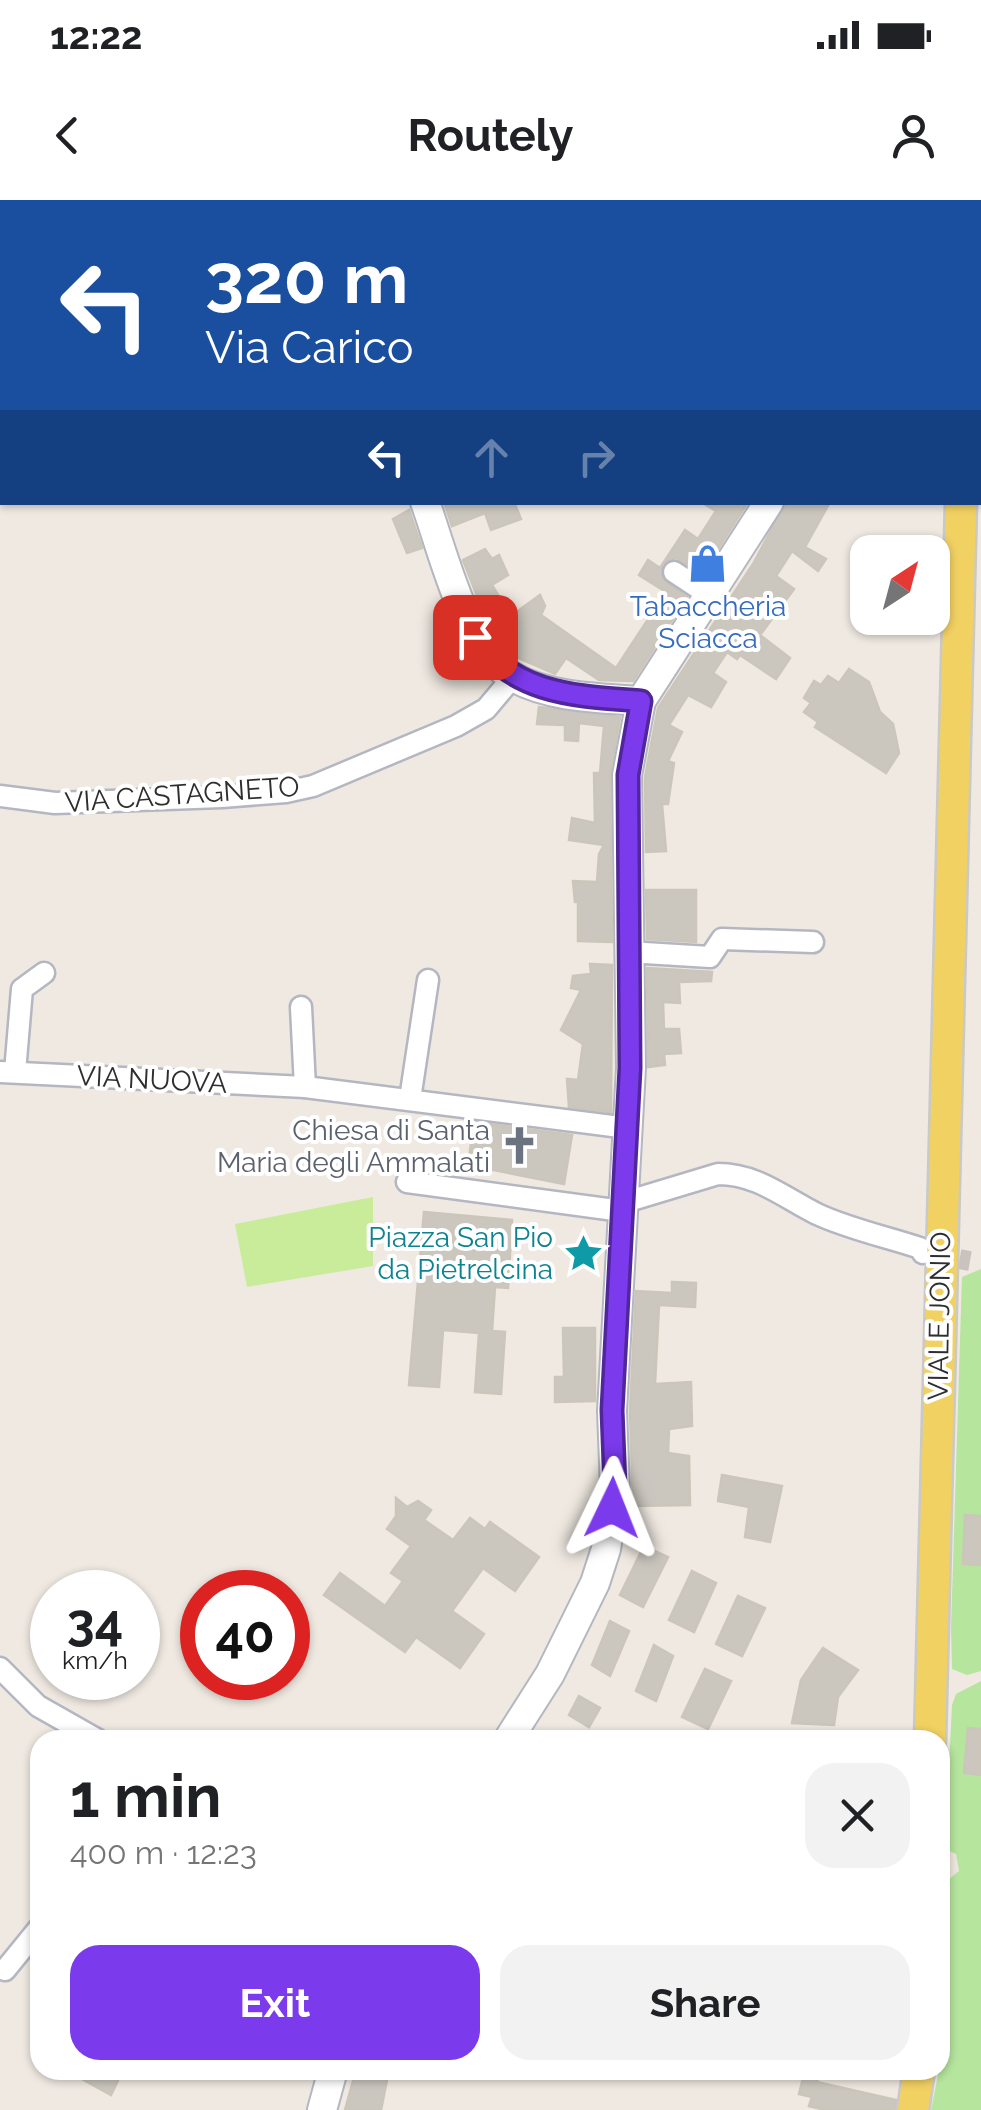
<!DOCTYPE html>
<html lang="en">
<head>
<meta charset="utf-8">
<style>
  body { margin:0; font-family:Raleway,sans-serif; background:#f2f2f2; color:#202124; height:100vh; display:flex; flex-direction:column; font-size:38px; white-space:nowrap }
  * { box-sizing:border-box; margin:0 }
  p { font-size:32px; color:#757577 }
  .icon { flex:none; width:55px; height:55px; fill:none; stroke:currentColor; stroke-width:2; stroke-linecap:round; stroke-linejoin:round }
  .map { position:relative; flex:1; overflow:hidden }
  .panel { position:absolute; left:30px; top:1530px; width:920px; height:350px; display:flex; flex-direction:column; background:#fff; border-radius:30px; box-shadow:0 2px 8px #0004 }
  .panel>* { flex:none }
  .hud { position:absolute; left:0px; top:0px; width:982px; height:305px; box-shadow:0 2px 8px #0004; background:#1a4fa0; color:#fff; overflow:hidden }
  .needle { width:65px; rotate:36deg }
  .controls { position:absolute; left:850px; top:335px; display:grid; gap:20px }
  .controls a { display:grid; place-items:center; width:100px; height:100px; border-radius:20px; background:#fff; box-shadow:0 2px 8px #0004; font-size:50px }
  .speed { position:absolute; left:30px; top:1370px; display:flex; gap:20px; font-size:50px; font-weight:700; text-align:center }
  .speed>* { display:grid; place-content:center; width:130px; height:130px; border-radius:50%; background:#fff; box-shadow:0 2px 8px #0004; line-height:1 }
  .speed small { font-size:25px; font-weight:400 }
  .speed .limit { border:15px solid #d22; background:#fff; color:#111 }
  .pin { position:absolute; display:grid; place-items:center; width:85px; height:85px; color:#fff; margin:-42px; border-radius:20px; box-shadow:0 5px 15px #0006 }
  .me { position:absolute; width:110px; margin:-55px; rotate:2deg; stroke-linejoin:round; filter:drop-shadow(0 0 8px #0008) }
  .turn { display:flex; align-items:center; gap:35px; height:210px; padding:0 40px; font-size:45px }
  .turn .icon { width:130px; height:130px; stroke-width:2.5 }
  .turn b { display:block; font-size:70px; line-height:85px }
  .lanes { display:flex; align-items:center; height:95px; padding:0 40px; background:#0003; justify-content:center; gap:50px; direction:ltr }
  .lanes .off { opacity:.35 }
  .round { display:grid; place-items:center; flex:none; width:105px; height:105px; border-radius:30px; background:#f2f2f2 }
  .headline { display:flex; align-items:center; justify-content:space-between; height:170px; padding:0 40px }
  h1 { font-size:60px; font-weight:700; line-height:75px }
  .action { display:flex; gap:20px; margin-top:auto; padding:20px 40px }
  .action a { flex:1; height:115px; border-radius:30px; background:#7c3aed; color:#fff; font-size:40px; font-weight:700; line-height:115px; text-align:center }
  .action a+a { background:#f2f2f2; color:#202124 }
  .status { display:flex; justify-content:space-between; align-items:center; height:70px; padding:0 50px; background:#fff; direction:ltr }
  .status svg { height:28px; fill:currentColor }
  header { display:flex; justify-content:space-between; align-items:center; height:130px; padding:0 40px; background:#fff; font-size:45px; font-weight:700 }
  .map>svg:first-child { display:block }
  .green { fill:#b6e59e }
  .pitch { fill:#c9ec9a }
  .building { fill:#cbc7bf; stroke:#cbc5ba; stroke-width:2.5 }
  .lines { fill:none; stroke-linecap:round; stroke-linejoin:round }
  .street-tunnel { stroke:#c8c4bd; stroke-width:20; stroke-dasharray:20 10; stroke-linecap:butt }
  .street-casing { stroke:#b4b7c1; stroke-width:25 }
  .secondary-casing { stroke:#b4b7c1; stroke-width:32 }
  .primary-casing { stroke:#c9c9c9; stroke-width:35 }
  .street { stroke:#fff; stroke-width:20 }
  .secondary { stroke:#fff; stroke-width:28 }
  .primary { stroke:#f2d163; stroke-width:30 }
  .route-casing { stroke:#51269a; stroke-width:25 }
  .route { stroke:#7c3aed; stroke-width:18 }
  .labels { text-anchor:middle; stroke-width:8; stroke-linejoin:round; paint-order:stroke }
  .shop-label { font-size:28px; fill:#366cbe; stroke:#fff }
  .street-label { font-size:28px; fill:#2e2e2e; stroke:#fff }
  .worship-label { font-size:28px; fill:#5b616d; stroke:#fff; text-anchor:end }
  .culture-label { font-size:28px; fill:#0d838f; stroke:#fff; text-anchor:end }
</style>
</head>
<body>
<div class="status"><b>12:22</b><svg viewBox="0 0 49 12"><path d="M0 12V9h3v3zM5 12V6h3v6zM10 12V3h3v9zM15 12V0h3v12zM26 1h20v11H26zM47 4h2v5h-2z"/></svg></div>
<header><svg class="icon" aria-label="back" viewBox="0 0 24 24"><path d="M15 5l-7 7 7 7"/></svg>Routely<svg class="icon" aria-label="person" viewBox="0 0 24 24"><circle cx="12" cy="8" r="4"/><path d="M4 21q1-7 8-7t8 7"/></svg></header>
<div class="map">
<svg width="981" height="1910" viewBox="0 0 981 1910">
  <rect width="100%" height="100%" fill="#efe9e1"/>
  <!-- green -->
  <g class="green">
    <path d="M981,1069v402l-14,4 -15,-6 -1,-41 11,-351z"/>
    <path d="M981,1481v429h-50l11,-55 6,-175 11,-9 -3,-17 -11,-5 7,-144 4,-11z"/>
  </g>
  <!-- pitch -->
  <path class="pitch" d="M373,997v69l-126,21 -12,-63z"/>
  <!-- building -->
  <g class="building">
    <path d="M444,302h70l7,17 -30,11 -6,-17 -33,13z"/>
    <path d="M701,302h47l-46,72 -26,-16 -14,7v14l25,18 -54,84 -34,-1 -33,-22 -11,16 -41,-18 -29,-40 -22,-56 22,-11 7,10 7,-4 9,20 -16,10 19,31 29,-21 5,11 -4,9 75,53 50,-76 -27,-17 9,-15 12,8 25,-38 13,9 18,-28z"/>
    <path d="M786,302h44l-25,45 21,12 -8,12 -26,-20 -16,25 18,13 -34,46 30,23 -14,21 -36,-24 -3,4 -10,-7 -14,21 13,9 -15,25 -23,-12 -19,30 13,7 -14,29 6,2 -6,41h-6l4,47 -20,1 -1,-75 13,-69 95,-144z"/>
    <path d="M409,310l13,38 -15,5 -14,-34z"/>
    <path d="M849,469l20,13 11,30 13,12 6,29 -13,20 -71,-46 3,-5 -14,-10 7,-9 -7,-5 10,-17 7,4 7,-9 11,7z"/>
    <path d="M539,507l81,10 -10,58 2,167 -34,-1v-39h-3l-2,-21 24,1 2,-28 5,-9 -35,-5 3,-22 23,5 -1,-50h6l4,-47 -25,-3 -1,18 -13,-1v-15l-28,-1z"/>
    <path d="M646,690h50v52l-49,-3z"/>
    <path d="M590,764l22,1 -1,147 -42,-5 -2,-28 11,1 5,-36 -22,-14 20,-40 -10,-2 2,-12 18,-2z"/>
    <path d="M647,768l65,4 -1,9 -32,1 1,21 -17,-1 1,27h15l2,24 -17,1 1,11 -17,2z"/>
    <path d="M474,922l98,13 -8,49 -96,-19z"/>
    <path d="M424,1012l88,8 -4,68 -13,-1 -3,44 13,1 -4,62 -26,-2 4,-59 -36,-3 -4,57 -30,-2z"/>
    <path d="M672,1082l24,1 -1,24 -36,-2 -4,79 36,-2 1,44 -23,3 -1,24 21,3 1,49 -57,1 -3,-95 6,-120 36,2z"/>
    <path d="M563,1128h32v73l-40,1v-25h9z"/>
    <path d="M722,1275l60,11 -12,56 -25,-5 4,-30 -31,-6z"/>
    <path d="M396,1298l11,9 11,-6 13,9 -7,10 29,20 17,-22 15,11 5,-7 49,35 -24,34 -32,-23 -31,43 32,23 -24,34 -44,-31 -11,15 -81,-57 16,-22 45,33 18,-25 -12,-8 20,-27 -24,-17 9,-13z"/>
    <path d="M965,1315l16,1v49l-18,-1z"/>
    <path d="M644,1346l24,11 -25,50 -23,-12z"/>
    <path d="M692,1371l24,12 -22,49 -25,-12z"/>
    <path d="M738,1396l27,12 -23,48 -26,-12z"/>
    <path d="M610,1421l19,10 -19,45 -18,-11z"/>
    <path d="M654,1445l19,11 -17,45 -20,-10z"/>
    <path d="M823,1448l35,22 -20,27 -4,28 -42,-2 9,-43z"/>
    <path d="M705,1469l26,12 -23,48 -26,-12z"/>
    <path d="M579,1496l21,12 -11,19 -20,-12z"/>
    <path d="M968,1528l13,1v46l-17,-2z"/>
    <path d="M87,1870h36l-12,25 -29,-16z"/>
    <path d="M356,1870h33l-8,40h-36z"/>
    <path d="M805,1870h15l-3,12 79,18 -1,10h-70l-16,-4 3,-9 -13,-3z"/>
  </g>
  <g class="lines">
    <!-- street-tunnel -->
    <path class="street-tunnel" d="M930,1054l40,7"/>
    <defs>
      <g id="street">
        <path d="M674,372l35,23"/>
        <path d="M0,596l55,7 167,-6 64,-5 27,-6 143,-60 30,-17 27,-32"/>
        <path d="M628,752l82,5 12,-18 91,3"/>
        <path d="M301,807l4,80"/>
        <path d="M0,872l305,15 323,41"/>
        <path d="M15,872l7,-83 22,-16"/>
        <path d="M410,899l18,-119"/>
        <path d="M407,982l215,29"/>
        <path d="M622,1003l96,-29c39,0 65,23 99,40 32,15 70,23 103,34l3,5"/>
        <path d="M0,1468l38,38 60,34"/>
        <path d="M5,1770l35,-43"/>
      </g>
      <g id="secondary">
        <path d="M317,0l1,2"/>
        <path d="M905,2l1,-2"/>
        <path d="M425,302c19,52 40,148 88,175 37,21 87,21 128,24"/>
        <path d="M508,1540l42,-66 45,-91 11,-34 9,-60 -3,-78 19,-343 -4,-293 14,-74 128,-199"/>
        <path d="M322,1910l11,-40"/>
      </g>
      <g id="primary">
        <path d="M980,68h1"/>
        <path d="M980,105l1,2"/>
        <path d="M980,144l1,-2"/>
        <path d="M930,1540l31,-1238"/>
        <path d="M913,1910l6,-40"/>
      </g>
    </defs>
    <!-- street casing -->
    <use href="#street" class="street-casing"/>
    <!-- secondary casing -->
    <use href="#secondary" class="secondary-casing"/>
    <!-- primary casing -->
    <use href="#primary" class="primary-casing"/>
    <!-- street -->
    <use href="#street" class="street"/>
    <!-- secondary -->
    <use href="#secondary" class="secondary"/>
    <!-- primary -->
    <use href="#primary" class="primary"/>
  </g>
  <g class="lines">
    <defs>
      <path id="route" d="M475,437c38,58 102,59 166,64l-13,74 2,293 -18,342 3,78 -3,20"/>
    </defs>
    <!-- route casing -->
    <use href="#route" class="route-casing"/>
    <!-- route -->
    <use href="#route" class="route"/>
  </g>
  <!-- icons -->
  <defs>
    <symbol id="shop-bare" viewBox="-9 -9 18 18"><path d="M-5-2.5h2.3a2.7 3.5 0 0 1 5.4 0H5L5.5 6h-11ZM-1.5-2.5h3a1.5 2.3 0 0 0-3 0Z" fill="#3f7fe0" stroke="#fff" stroke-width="2.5" paint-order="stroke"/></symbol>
    <symbol id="church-bare" viewBox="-9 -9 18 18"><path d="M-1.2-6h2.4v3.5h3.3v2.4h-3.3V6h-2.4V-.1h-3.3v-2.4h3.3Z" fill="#6b7280" stroke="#fff" stroke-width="2.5" paint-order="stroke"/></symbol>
    <symbol id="sight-bare" viewBox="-9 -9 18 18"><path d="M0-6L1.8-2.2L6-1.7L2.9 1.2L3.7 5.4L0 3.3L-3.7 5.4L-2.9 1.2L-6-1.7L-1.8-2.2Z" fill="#0f9aa8" stroke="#fff" stroke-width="2.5" paint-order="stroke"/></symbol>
  </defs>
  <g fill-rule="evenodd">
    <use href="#shop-bare" x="680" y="336" width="55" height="55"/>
    <use href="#church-bare" x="492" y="918" width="55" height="55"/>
    <use href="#sight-bare" x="556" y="1026" width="55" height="55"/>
  </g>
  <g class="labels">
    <!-- shop labels -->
    <g class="shop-label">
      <text x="708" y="416">Tabaccheria<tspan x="708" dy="32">Sciacca</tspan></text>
    </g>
    <!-- street labels -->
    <g class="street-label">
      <text transform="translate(182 594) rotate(-4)" y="10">VIA CASTAGNETO</text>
      <text transform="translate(152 879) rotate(3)" y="10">VIA NUOVA</text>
      <text transform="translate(939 1116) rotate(-89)" y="10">VIALE JONIO</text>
    </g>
    <!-- worship labels -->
    <g class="worship-label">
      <text x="490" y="940">Chiesa di Santa<tspan x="490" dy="32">Maria degli Ammalati</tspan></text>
    </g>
    <!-- culture labels -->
    <g class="culture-label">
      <text x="553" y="1047">Piazza San Pio<tspan x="553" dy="32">da Pietrelcina</tspan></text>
    </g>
  </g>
</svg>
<div class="controls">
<a><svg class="needle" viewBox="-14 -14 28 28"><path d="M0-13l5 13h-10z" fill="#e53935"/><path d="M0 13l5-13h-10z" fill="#757577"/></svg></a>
</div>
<div class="speed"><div>34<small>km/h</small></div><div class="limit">40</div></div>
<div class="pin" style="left:475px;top:437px;background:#d93025"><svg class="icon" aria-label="arrive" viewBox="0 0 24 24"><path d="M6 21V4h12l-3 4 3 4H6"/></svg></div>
<svg class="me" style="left:612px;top:1308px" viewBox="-20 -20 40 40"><path d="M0-17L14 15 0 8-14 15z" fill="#7c3aed" stroke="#fff" stroke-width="4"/></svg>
<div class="hud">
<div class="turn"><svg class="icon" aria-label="left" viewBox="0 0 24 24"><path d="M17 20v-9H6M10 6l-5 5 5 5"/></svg><div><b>320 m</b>Via Carico</div></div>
<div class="lanes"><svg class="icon" aria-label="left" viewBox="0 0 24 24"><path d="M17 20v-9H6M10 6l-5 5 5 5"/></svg><svg class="icon off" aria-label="ahead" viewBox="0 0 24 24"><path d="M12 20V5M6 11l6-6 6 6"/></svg><svg class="icon off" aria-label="right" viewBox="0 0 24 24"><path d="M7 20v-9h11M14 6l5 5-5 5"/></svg></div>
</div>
<section class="panel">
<div class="headline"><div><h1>1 min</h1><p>400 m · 12:23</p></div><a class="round"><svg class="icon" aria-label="close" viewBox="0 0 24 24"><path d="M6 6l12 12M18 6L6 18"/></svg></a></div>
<div class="action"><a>Exit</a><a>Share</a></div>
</section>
</div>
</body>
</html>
